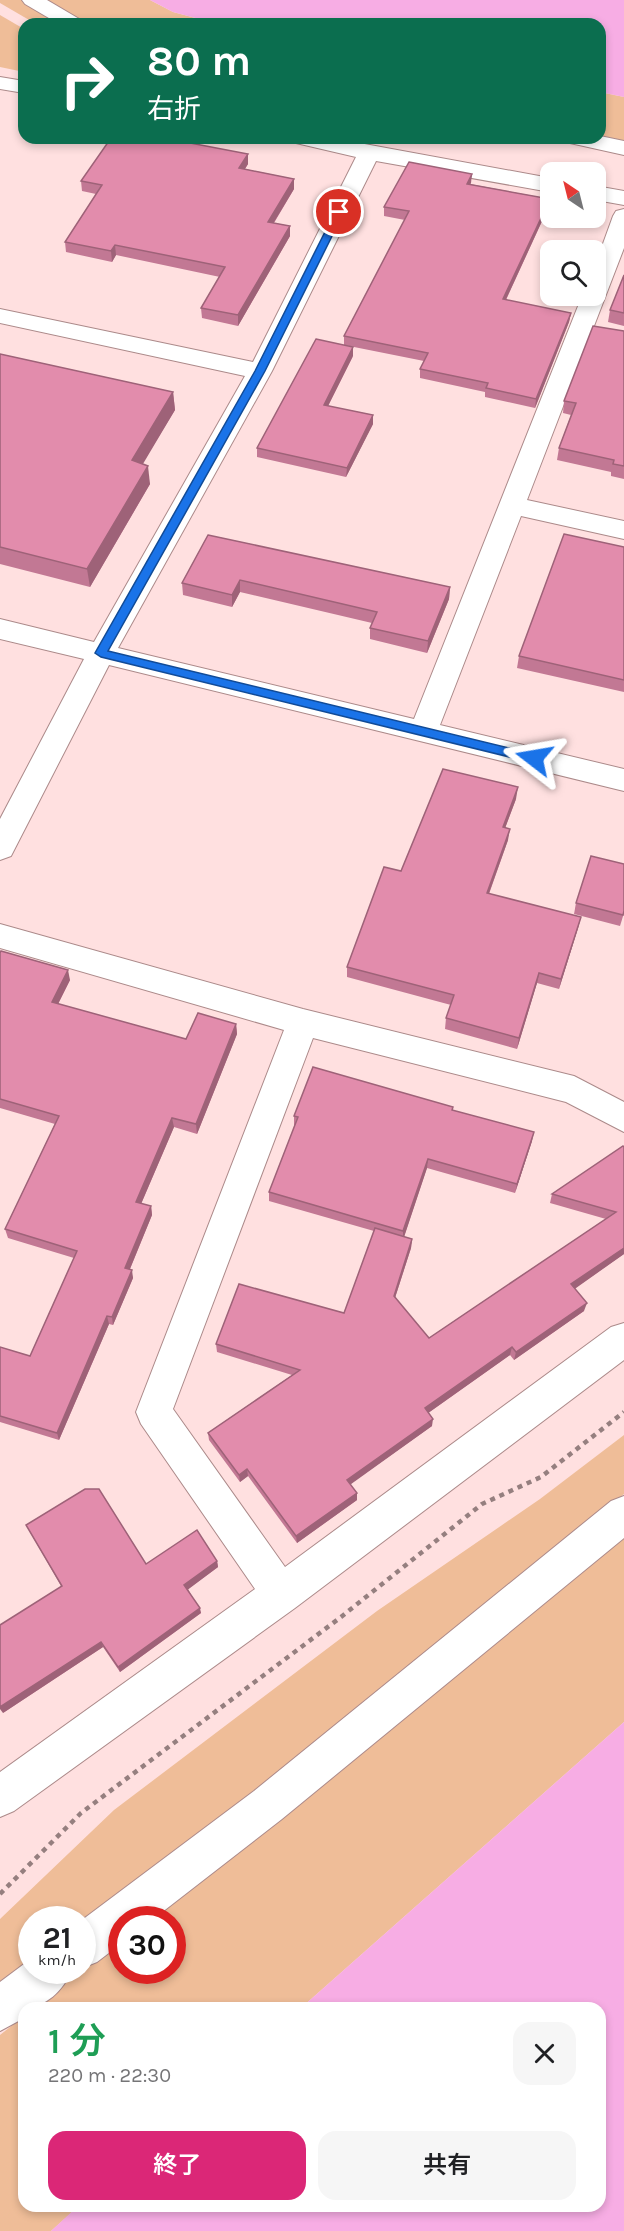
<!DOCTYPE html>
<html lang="ja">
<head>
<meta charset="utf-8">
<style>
  body { margin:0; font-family:Karla,"Noto Sans JP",sans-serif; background:#f6f6f6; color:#202124; height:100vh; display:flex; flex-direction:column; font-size:22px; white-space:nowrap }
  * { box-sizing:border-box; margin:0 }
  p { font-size:20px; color:#757577 }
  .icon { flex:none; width:33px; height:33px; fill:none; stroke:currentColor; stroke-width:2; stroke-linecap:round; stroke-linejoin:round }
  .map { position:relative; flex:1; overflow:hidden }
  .sheet { position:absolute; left:18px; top:2002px; width:588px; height:210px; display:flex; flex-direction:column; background:#fff; border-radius:18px; box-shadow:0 3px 9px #0003 }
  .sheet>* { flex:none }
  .banner { position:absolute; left:18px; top:18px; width:588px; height:126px; border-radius:18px; box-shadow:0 3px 9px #0003; background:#0b6e4f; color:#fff; overflow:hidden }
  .needle { width:39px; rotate:325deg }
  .buttons { position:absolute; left:540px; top:162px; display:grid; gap:12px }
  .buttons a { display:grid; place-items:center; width:66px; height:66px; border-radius:12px; background:#fff; box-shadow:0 3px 9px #0003; font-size:30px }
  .speed { position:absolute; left:18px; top:1906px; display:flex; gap:12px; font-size:30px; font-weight:700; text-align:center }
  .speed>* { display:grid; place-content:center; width:78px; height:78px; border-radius:50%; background:#fff; box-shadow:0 3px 9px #0003; line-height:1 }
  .speed small { font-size:15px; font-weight:400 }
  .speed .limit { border:9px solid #d22; background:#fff; color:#111 }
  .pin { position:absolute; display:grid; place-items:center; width:51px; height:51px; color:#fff; margin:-26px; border:3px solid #fff; border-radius:50%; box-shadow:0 2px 6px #0007 }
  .me { position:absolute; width:66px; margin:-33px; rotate:284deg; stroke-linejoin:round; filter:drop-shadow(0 0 4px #0008) }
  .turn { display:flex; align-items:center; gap:21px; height:126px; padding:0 30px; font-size:27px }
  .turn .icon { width:78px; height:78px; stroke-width:2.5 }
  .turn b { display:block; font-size:42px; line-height:51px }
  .round { display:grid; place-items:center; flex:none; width:63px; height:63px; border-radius:18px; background:#f6f6f6 }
  .summary { display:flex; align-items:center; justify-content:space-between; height:102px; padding:0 30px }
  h1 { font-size:36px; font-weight:600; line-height:45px; color:#1e9e55 }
  .primary-button { display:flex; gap:12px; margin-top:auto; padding:12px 30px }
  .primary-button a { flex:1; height:69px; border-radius:18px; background:#db2777; color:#fff; font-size:24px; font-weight:600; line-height:69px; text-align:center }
  .primary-button a+a { background:#f6f6f6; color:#202124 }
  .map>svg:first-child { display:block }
  .green { fill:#efbd98 }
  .water { fill:#f7ade4 }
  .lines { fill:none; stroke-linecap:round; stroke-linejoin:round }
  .minor-casing { stroke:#ac8a8a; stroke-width:2 }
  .path { stroke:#957f7f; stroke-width:4.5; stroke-dasharray:5 5; stroke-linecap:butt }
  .minor { fill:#fff; fill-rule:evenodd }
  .wall { fill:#c27894 }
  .shaded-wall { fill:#9e6278 }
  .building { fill:#e28cac; stroke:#9e6278; stroke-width:1.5 }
  .route { fill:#1a73e8; stroke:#114b97; stroke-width:1.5 }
</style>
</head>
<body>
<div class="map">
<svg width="624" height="2231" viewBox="0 0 624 2231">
  <rect width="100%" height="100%" fill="#ffe0e0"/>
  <!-- green -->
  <g class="green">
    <path d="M0,0h150l23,12 45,12h-182l-36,-21z"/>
    <path d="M0,15l24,14v43l-24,-5z"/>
    <path d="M600,92l24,5v44l-24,-6z"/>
    <path d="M624,1435v59l-377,305 -165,121h-50l-1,41 -31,24v-66l114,-109 263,-199 163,-112z"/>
    <path d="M624,1535v187l-323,286h-267l87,-68 1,31h50v-51h-25z"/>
    <path d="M24,2016v190l54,1 -27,24h-51v-196z"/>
  </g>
  <!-- water -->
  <g class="water">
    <path d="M150,0h474v97l-24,-5v-68h-382l-45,-12z"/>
    <path d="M624,1722v509h-573l27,-25h522v-198h-299z"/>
  </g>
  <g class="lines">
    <defs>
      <g id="minor">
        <path d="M22,0h25l34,20 3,4h-25l-34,-20z"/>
        <path d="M0,77l24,4v12l-24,-4z"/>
        <path d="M600,136l24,5v14l-54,-12 -3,-5z"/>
        <path d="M293,138h39l218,40v14l-174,-31 -104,210 -154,277 296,71 168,-423h14v-33l17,-47 3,-5 8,-2v39l-97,252 97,21v18l-103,-23 -81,209 184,44v22l-515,-126 -98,191 -11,4v-41l84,-160 -84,-20v-20l94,23 151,-266 -245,-53v-14l253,53 103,-205 -60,-14z"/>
        <path d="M596,186l28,5v14l-28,-5z"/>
        <path d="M0,924l303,85 271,67 50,26v30l-58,-30 -253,-64 -140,371 112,158 326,-240 13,-4v37l-329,248 -281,203 -14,6v-45l255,-183 -114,-165 -5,-12 148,-382 -284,-82z"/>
        <path d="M624,1496v42l-342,281 -130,101h-30v23l-25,19 -15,6v-48l172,-129 357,-290z"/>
        <path d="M32,1958v13h39c-7,19 -26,37 -47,37v10l-24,13v-49z"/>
      </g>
    </defs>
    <!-- minor casing -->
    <use href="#minor" class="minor-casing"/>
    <!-- path -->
    <path class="path" d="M0,1894l81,-81 260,-196 141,-113 59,-27 83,-65"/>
    <!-- minor -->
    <use href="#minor" class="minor"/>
  </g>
  <!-- wall -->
  <g class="wall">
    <path d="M248,164l-3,5 49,10v10l-20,34 16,3v10l-52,90 -36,-8 -1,-10 19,-31 -104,-22 -4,7 -46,-10 -1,-10 31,-48 -14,-3 -1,-10z"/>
    <path d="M472,174l-2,10 80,15 -2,9 -42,92 65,13 -2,9 -34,86 -50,-11v-5l-65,-14v-9l4,-8 -80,-16v-9l61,-116 -21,-4v-9z"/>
    <path d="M624,275v51l-16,-4 2,-12z"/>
    <path d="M624,331v148l-13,-3v-4l-54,-12 2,-12 12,-33 -8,-2 1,-12z"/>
    <path d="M0,354l173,38 2,18 -33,54 8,20 -60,103 -90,-23z"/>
    <path d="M353,356l-25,50 45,9v9l-27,53 -89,-20v-9z"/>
    <path d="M208,535l242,52 -1,12 -22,54 -57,-14v-11l2,-5 -132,-31 -8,15 -49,-12 -1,-12z"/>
    <path d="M624,547v145l-107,-24 2,-12z"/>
    <path d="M516,799l-11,29 3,12 -19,54 92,23 -3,11 -19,61 -22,-6 -20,66 -72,-20 1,-11 5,-13 -104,-28v-10l54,-96z"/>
    <path d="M576,903l48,10 -4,13 -46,-12z"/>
    <path d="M0,953l70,27 -12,24 128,35 50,-15 1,10 -40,100 -23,-7 -33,77 10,2 1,9 -22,54 3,9 -20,47 -4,-1 -50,116 -59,-18v-75l30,9 44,-98 -66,-20 -3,-9 50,-105 -55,-16z"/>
    <path d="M453,1107v3l79,31 -17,52 -88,-25 -23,69 8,2 -1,9 -16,50 34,40 177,-119 -56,-16 2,-9 72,-47v107l-49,34 9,23 -70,49 -4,-5 -82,58 4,13 -82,58 7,9v7l-60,43 -49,-67 -8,6 -31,-42 -1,-7 84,-58 -75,-23 -1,-8 128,-31 30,-82 -105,-30v-9l26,-66 -1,-1v-9z"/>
    <path d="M26,1525l120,39 71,-3 1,6 -30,22 13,24 -81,59 -17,-25 -100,66 58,-127z"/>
  </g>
  <!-- shaded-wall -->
  <g class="shaded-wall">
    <path d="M248,154v10l-9,14v-10z"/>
    <path d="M472,174l-1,9 -5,10 1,-9z"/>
    <path d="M294,179v10l-26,43v-10z"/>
    <path d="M550,199l-2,9 -46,100 1,-9z"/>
    <path d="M290,226v10l-52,90v-11z"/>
    <path d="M115,245l1,10 -4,7 -1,-11z"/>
    <path d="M571,313l-2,9 -34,86 1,-9z"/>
    <path d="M353,347v9l-29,58v-9z"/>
    <path d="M173,392l2,18 -41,69 -2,-19z"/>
    <path d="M373,415v9l-27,53 1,-9z"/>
    <path d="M148,466l2,18 -60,103 -3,-18z"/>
    <path d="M240,580v12l-8,15v-12z"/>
    <path d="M450,587l-1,12 -22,54 1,-12z"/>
    <path d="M518,787l-2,12 -15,40 2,-12z"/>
    <path d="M510,829l-2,11 -23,64 2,-11z"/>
    <path d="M581,917l-3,11 -19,61 2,-10z"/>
    <path d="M68,970l2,10 -16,32 -2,-10z"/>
    <path d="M539,973l-2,10 -20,66 2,-11z"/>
    <path d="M236,1024l1,10 -40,100 -1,-10z"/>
    <path d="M172,1118l2,9 -36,84 -2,-9z"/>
    <path d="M534,1132l-2,9 -17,52 2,-9z"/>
    <path d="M428,1159l-1,9 -24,72v-9z"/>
    <path d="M151,1206l1,9 -25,61 -2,-8z"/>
    <path d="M412,1239l-1,9 -18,56 1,-8z"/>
    <path d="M624,1248v6l-55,39 2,-9z"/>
    <path d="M132,1270l1,8 -20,47 -1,-8z"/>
    <path d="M587,1303l-3,8 -70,49 2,-8z"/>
    <path d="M107,1316l2,8 -50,116 -2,-7z"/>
    <path d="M512,1347l-2,8 -86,61 1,-8z"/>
    <path d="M433,1419l-1,7 -85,61v-7z"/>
    <path d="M247,1469l1,7 -8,6 -1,-7z"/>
    <path d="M357,1493v7l-60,43 -1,-7z"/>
    <path d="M217,1561l1,6 -32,24 -2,-6z"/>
    <path d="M200,1608l1,5 -81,59 -2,-5z"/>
    <path d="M101,1642l2,5 -100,66 -3,-4v-2z"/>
  </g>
  <!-- building -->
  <g class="building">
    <path d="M111,138h53l84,16 -9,14 55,11 -26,43 22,4 -52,89 -37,-7 24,-41 -110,-22 -4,6 -46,-9 37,-57 -21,-4z"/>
    <path d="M409,162l63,12 -5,10 83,15 -47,100 68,14 -35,86 -50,-11 2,-5 -68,-14 8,-16 -84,-17 65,-125 -25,-4z"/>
    <path d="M624,275v38l-14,-3z"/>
    <path d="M593,326l31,5v135l-11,-2 1,-4 -55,-12 17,-45 -12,-2z"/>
    <path d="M316,339l37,8 -29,58 49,10 -26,53 -90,-20z"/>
    <path d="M0,354l173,38 -41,68 16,6 -61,103 -87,-22z"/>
    <path d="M564,534l60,13v133l-105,-24z"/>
    <path d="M208,535l242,52 -22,54 -58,-13 7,-16 -137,-32 -8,15 -50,-12z"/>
    <path d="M443,769l75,18 -15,40 7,2 -23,64 94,24 -20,62 -22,-6 -20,65 -73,-20 8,-23 -107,-28 37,-100 17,4z"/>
    <path d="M591,856l33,8v47l-1,4 -47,-12z"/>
    <path d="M1,951l67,19 -16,32 134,37 12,-26 38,11 -40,100 -24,-6 -36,84 15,4 -26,62 7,2 -20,47 -5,-1 -50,117 -57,-17v-69l30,9 47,-105 -72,-22 54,-113 -59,-17v-146z"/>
    <path d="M313,1067l140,40 -1,3 82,22 -17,52 -89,-25 -25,72 -134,-39 29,-75 -4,-1z"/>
    <path d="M623,1146l1,1v101l-53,36 16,19 -71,49 -4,-5 -87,61 8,11 -86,61 10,13 -61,43 -49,-67 -8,6 -31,-42 92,-63 -84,-26 23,-60 105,29 31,-85 37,11 -18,57 35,42 187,-126 -64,-18z"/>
    <path d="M85,1489h14l47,75 51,-34 20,31 -33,24 16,23 -82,59 -17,-25 -101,65v-82l62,-39 -36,-61z"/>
  </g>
  <!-- route -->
  <path class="route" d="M336,210l8,2 -79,159 -157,280 426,103 6,4 -1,3 -5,2 -433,-106 -6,-4 160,-282z"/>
</svg>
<div class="buttons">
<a><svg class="needle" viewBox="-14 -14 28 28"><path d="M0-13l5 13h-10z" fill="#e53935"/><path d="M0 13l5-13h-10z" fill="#757577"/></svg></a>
<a><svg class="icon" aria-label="search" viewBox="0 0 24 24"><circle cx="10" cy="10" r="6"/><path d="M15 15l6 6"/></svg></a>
</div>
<div class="speed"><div>21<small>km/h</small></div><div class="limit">30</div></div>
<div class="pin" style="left:339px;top:212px;background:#d93025"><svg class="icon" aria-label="arrive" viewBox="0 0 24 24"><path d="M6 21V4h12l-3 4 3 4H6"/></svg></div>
<svg class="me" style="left:534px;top:758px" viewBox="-20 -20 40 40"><path d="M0-17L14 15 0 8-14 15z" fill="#1a73e8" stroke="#fff" stroke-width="4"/></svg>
<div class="banner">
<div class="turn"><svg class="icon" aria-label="right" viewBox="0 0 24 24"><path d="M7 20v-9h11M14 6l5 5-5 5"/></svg><div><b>80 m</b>右折</div></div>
</div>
<section class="sheet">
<div class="summary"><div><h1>1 分</h1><p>220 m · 22:30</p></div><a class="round"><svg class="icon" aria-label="close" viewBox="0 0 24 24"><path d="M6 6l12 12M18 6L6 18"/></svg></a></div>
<div class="primary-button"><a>終了</a><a>共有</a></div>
</section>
</div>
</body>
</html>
